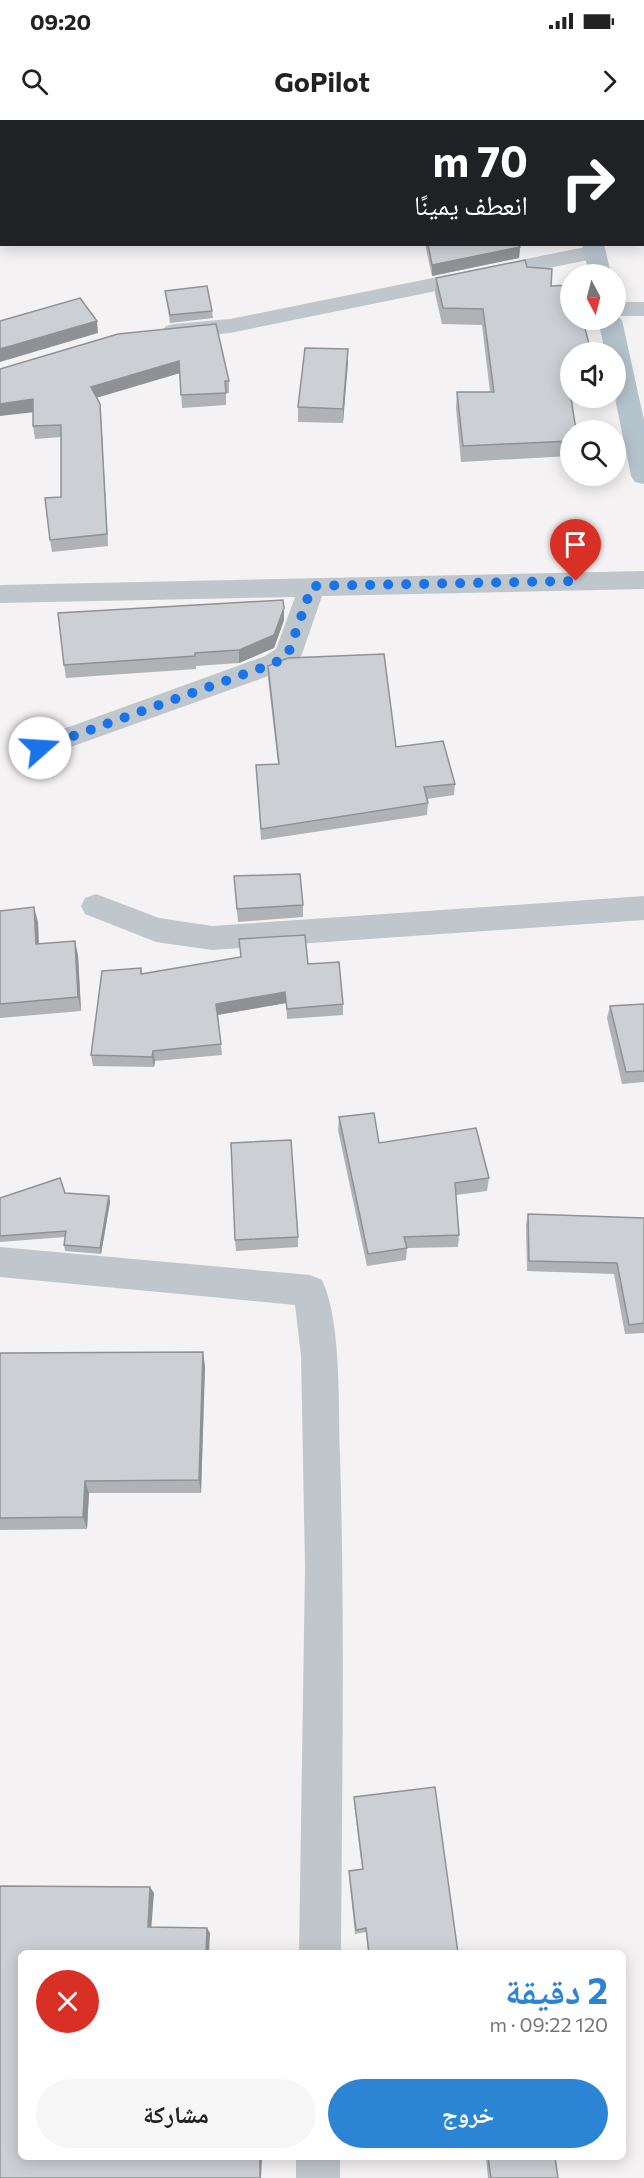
<!DOCTYPE html>
<html lang="ar">
<head>
<meta charset="utf-8">
<style>
  body { margin:0; font-family:Commissioner,"Noto Naskh Arabic",sans-serif; background:#f6f6f6; color:#222; direction:rtl; height:100vh; display:flex; flex-direction:column; font-size:22px; white-space:nowrap }
  * { box-sizing:border-box; margin:0 }
  p { font-size:20px; color:#767676 }
  .icon { flex:none; width:33px; height:33px; fill:none; stroke:currentColor; stroke-width:2; stroke-linecap:round; stroke-linejoin:round }
  .map { position:relative; flex:1; overflow:hidden; direction:ltr }
  .details { position:absolute; left:18px; top:1830px; width:608px; height:210px; display:flex; flex-direction:column; background:#fff; border-radius:9px; box-shadow:0 3px 15px #0003; direction:rtl }
  .details>* { flex:none }
  .top-card { position:absolute; left:0px; top:0px; width:645px; height:126px; box-shadow:0 3px 15px #0003; direction:rtl; background:#202124; color:#fff; overflow:hidden }
  .needle { width:39px; rotate:173deg }
  .controls { position:absolute; left:560px; top:144px; display:grid; gap:12px }
  .controls a { display:grid; place-items:center; width:66px; height:66px; border-radius:50%; background:#fff; box-shadow:0 3px 15px #0003; font-size:30px }
  .pin { position:absolute; display:grid; place-items:center; width:51px; height:51px; color:#fff; margin:-62px -26px; border-radius:50% 50% 50% 0; rotate:-45deg; box-shadow:0 0 6px #0007 }
  .pin .icon { rotate:45deg }
  .me { position:absolute; width:66px; margin:-33px; rotate:71deg; stroke-linejoin:round; filter:drop-shadow(0 0 4px #0008) }
  .turn { display:flex; align-items:center; gap:21px; height:126px; padding:0 18px; font-size:27px }
  .turn .icon { width:78px; height:78px; stroke-width:2.5 }
  .turn b { display:block; font-size:42px; line-height:51px }
  .round { display:grid; place-items:center; flex:none; width:63px; height:63px; border-radius:32px; background:#f6f6f6 }
  .head { display:flex; align-items:center; justify-content:space-between; height:102px; padding:0 18px }
  h1 { font-size:36px; font-weight:700; line-height:45px; color:#2c85d4 }
  .action { display:flex; gap:12px; margin-top:auto; padding:12px 18px }
  .action a { flex:1; height:69px; border-radius:36px; background:#2c85d4; color:#fff; font-size:24px; font-weight:700; line-height:69px; text-align:center }
  .action a+a { background:#f6f6f6; color:#222 }
  .status { display:flex; justify-content:space-between; align-items:center; height:42px; padding:0 30px; background:#fff; direction:ltr }
  .status svg { height:16px; fill:currentColor }
  header { display:flex; justify-content:space-between; align-items:center; height:78px; padding:0 18px; background:#fff; font-size:27px; font-weight:700 }
  .map>svg:first-child { display:block }
  .lines { fill:none; stroke-linecap:round; stroke-linejoin:round }
  .street { fill:#bfc7cd; fill-rule:evenodd }
  .primary { fill:#b5c3cd; fill-rule:evenodd }
  .wall { fill:#afb3b6 }
  .shaded-wall { fill:#8f9294 }
  .building { fill:#ccd0d4; stroke:#8f9294; stroke-width:1.5 }
  .route { stroke:#1a73e8; stroke-width:10; stroke-dasharray:0 18 }
</style>
</head>
<body>
<div class="status"><b>09:20</b><svg viewBox="0 0 49 12"><path d="M0 12V9h3v3zM5 12V6h3v6zM10 12V3h3v9zM15 12V0h3v12zM26 1h20v11H26zM47 4h2v5h-2z"/></svg></div>
<header><svg class="icon" aria-label="forward" viewBox="0 0 24 24"><path d="M9 5l7 7-7 7"/></svg>GoPilot<svg class="icon" aria-label="search" viewBox="0 0 24 24"><circle cx="10" cy="10" r="6"/><path d="M15 15l6 6"/></svg></header>
<div class="map">
<svg width="644" height="2058" viewBox="0 0 644 2058">
  <rect width="100%" height="100%" fill="#f4f2f2"/>
  <g class="lines">
    <!-- street -->
    <g class="street">
      <rect x="0" y="31" width="2" height="12"/>
      <path d="M595,125l8,2 3,5 -3,5 -373,76 -56,5 -8,-2 -4,-5 4,-5 8,-2 56,-5z"/>
      <rect x="615" y="182" width="29" height="14"/>
      <path d="M644,451v18l-322,7 -20,58 -4,7 -13,9 -245,88 -10,-3 -4,-7 4,-7 235,-85 11,-7 19,-52 -295,6v-18z"/>
      <path d="M96,774l63,24 53,8 432,-30v24l-432,30 -56,-8 -71,-28 -4,-8 4,-8z"/>
      <path d="M0,1127l310,28 12,5c20,42 16,128 18,176 5,166 2,331 1,497h-42l6,-386 -4,-211 -6,-51 -295,-28z"/>
      <rect x="296" y="2037" width="44" height="21"/>
    </g>
    <!-- primary -->
    <g class="primary">
      <path d="M555,0h22v2h-21z"/>
      <path d="M582,124h22l7,30h-22z"/>
      <path d="M615,194l7,6 22,100v64l-9,-2 -4,-6 -16,-78v-46h-10l-7,-32h17z"/>
    </g>
  </g>
  <!-- wall -->
  <g class="wall">
    <rect x="0" y="41" width="2" height="77"/>
    <path d="M425,124h94l1,3 -1,11 -87,18z"/>
    <path d="M527,147l24,19 19,66v30h-1l1,74 -109,6 -5,-54 1,-16h33l-8,-67 -40,-1 -7,-31 1,-15z"/>
    <path d="M165,171l47,20 1,7 -43,5z"/>
    <path d="M118,214l111,47v12h-3v12l-44,3 -2,-35 -84,25 4,6 1,13 7,129 -56,6 -2,-12 11,-43v-60l-26,2 -2,-13v-14z"/>
    <path d="M348,229l-5,74 -45,-1v-15z"/>
    <path d="M284,500l-10,28 -35,15 -43,3v3l-130,9 -2,-13z"/>
    <path d="M268,546l187,118 -1,11 -27,4 1,4 -1,12 -166,25 -5,-75 22,-1 -10,-86z"/>
    <path d="M234,756l69,29v12l-65,5z"/>
    <path d="M0,791l38,11 1,22 39,11 3,56 -81,7z"/>
    <path d="M308,844l35,40v11l-56,4 -1,-16 -68,12 4,40 -67,6 -1,6 -61,-1 -2,-11 50,-87 1,6z"/>
    <path d="M644,884v78l-22,2 -15,-66 3,-12z"/>
    <path d="M339,997l40,26 110,35 -2,13 -31,4 3,40 -1,12 -51,1 -1,12 -39,6 -29,-136z"/>
    <path d="M65,1073l44,3 1,6 -9,52 -36,-3 -1,-6 1,-8 -65,5v-44z"/>
    <path d="M528,1094l116,4v115l-19,1 -11,-60 -87,-3 -1,-46z"/>
    <path d="M298,1117v10l-62,4 -1,-11z"/>
    <path d="M0,1233l205,13 -4,127h-112l-2,36 -87,1z"/>
    <path d="M354,1677l104,156h-90l-2,-21 -11,2 -6,-58v-5l13,-2 -8,-66z"/>
    <path d="M486,2037h69l3,21h-70z"/>
  </g>
  <!-- shaded-wall -->
  <g class="shaded-wall">
    <path d="M520,127l-1,11 -87,18v-11z"/>
    <path d="M97,201l1,12 -98,29v-13z"/>
    <path d="M348,229v14l-5,60v-14z"/>
    <path d="M179,241l1,12 -88,26 -1,-12z"/>
    <path d="M33,279l2,13 -35,4v-12z"/>
    <path d="M100,284l1,13 7,129 -1,-12z"/>
    <path d="M284,488v12l-10,28 -35,15v-13z"/>
    <path d="M34,787l4,15 1,36 -3,-14z"/>
    <path d="M75,821l3,14 3,56 -3,-14z"/>
    <path d="M285,872l1,11 -69,12 -1,-11z"/>
    <path d="M153,931l2,10 -1,6 -2,-10z"/>
    <path d="M109,1076l1,6 -9,52 -1,-6z"/>
    <path d="M203,1232l2,14 -4,127 -2,-13z"/>
    <path d="M85,1361l4,12 -2,36 -4,-12z"/>
    <path d="M150,1767l4,6 -3,39 -3,-5z"/>
    <path d="M207,1808l3,5 -1,20h-3z"/>
    <path d="M260,2037h2l-1,21h-1z"/>
  </g>
  <!-- building -->
  <g class="building">
    <rect x="0" y="41" width="2" height="64"/>
    <path d="M428,124h91l1,3 -88,18z"/>
    <path d="M525,140l2,7 25,2 -1,17 19,-1v35h13l8,32h-21v14l-3,1 3,22v9h1l5,32h-6v11l-107,5 -6,-54h37l-11,-83 -40,-1 -7,-30z"/>
    <path d="M207,166l5,25 -42,4 -5,-24z"/>
    <path d="M80,178l17,23 -97,28v-28z"/>
    <path d="M216,204l13,57h-4l1,12 -45,2 -2,-34 -88,26 9,17 7,130 -57,6 -5,-42 16,-1v-72l-28,1v-27l-33,5v-35l118,-35z"/>
    <path d="M305,228l43,1 -5,60 -45,-2z"/>
    <path d="M283,480l1,8 -10,27 -35,15 -44,3v3l-131,9 -6,-52z"/>
    <path d="M384,534l12,93 47,-6 12,43 -31,3 4,16 -167,26 -5,-64 23,-1 -11,-98 20,-8z"/>
    <path d="M300,754l3,31 -66,4 -3,-33z"/>
    <path d="M34,787l2,37 39,-3 3,56 -78,7v-93z"/>
    <path d="M305,815l3,29 31,-2 4,42 -56,5 -2,-17 -69,12 5,40 -68,7 -1,6 -61,-2 11,-84 39,-3v6l100,-17 -2,-18z"/>
    <path d="M644,884v67l-18,1 -16,-66z"/>
    <path d="M374,993l5,30 97,-15 13,50 -34,5 4,52 -55,2 3,11 -39,6 -29,-137z"/>
    <path d="M291,1020l7,97 -63,3 -4,-97z"/>
    <path d="M60,1058l5,15 44,3 -9,52 -36,-3 2,-14 -66,5v-38z"/>
    <path d="M528,1094l116,4v105l-15,2 -12,-62 -88,-2z"/>
    <path d="M203,1232l-4,128 -114,1 -2,36 -83,1v-165z"/>
    <path d="M435,1667l23,166h-89l-3,-25 -10,2 -7,-59 14,-2 -9,-72z"/>
    <path d="M0,1766l150,1 -2,40 59,1 -1,25h-185v204h239v21h-260z"/>
    <path d="M488,2037h67l3,21h-67z"/>
  </g>
  <g class="lines">
    <!-- route -->
    <path class="route" d="M40,628l235,-85 13,-9 24,-68 264,-5"/>
  </g>
</svg>
<div class="controls">
<a><svg class="needle" viewBox="-14 -14 28 28"><path d="M0-13l5 13h-10z" fill="#e53935"/><path d="M0 13l5-13h-10z" fill="#767676"/></svg></a>
<a><svg class="icon" aria-label="sound" viewBox="0 0 24 24"><path d="M4 9h4l5-4v14l-5-4H4zM17 9q2 3 0 6"/></svg></a>
<a><svg class="icon" aria-label="search" viewBox="0 0 24 24"><circle cx="10" cy="10" r="6"/><path d="M15 15l6 6"/></svg></a>
</div>
<div class="pin" style="left:576px;top:461px;background:#d93025"><svg class="icon" aria-label="arrive" viewBox="0 0 24 24"><path d="M6 21V4h12l-3 4 3 4H6"/></svg></div>
<svg class="me" style="left:40px;top:628px" viewBox="-20 -20 40 40"><circle r="19" fill="#fff"/><path d="M0-13L10 11 0 6-10 11z" fill="#1a73e8"/></svg>
<div class="top-card">
<div class="turn"><svg class="icon" aria-label="right" viewBox="0 0 24 24"><path d="M7 20v-9h11M14 6l5 5-5 5"/></svg><div><b>70 m</b>انعطف يمينًا</div></div>
</div>
<section class="details">
<div class="head"><div><h1>2 دقيقة</h1><p>120 m · 09:22</p></div><a class="round" style="background:#d93025;color:#fff"><svg class="icon" aria-label="close" viewBox="0 0 24 24"><path d="M6 6l12 12M18 6L6 18"/></svg></a></div>
<div class="action"><a>خروج</a><a>مشاركة</a></div>
</section>
</div>
</body>
</html>
